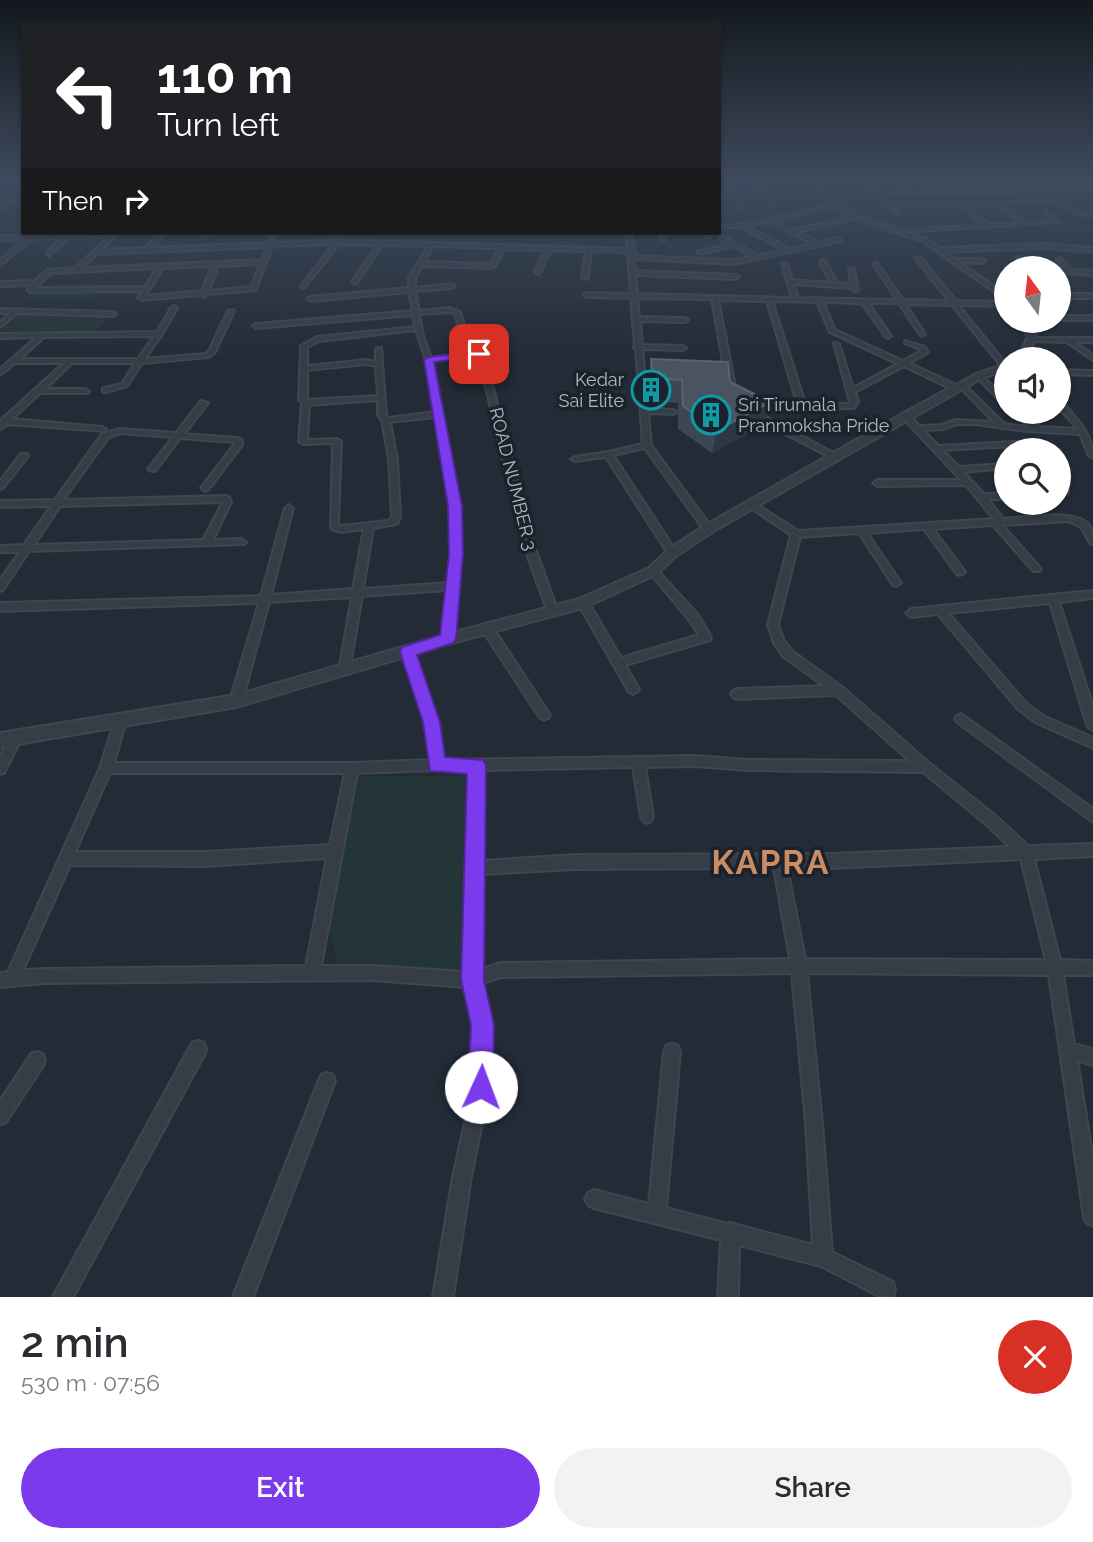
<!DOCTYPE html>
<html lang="en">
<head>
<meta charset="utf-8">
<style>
  body { margin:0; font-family:Raleway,sans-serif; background:#f2f2f3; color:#2b2b33; height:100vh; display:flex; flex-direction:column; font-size:26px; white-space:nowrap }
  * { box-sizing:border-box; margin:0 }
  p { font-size:23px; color:#7c7c81 }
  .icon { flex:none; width:38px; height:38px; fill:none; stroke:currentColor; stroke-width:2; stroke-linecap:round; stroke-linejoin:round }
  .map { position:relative; height:1297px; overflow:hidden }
  .side { display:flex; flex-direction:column; background:#fff; flex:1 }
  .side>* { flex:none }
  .hud { position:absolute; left:21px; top:21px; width:700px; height:214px; border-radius:0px; box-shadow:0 2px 5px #0004; background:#202124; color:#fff; overflow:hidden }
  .needle { width:46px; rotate:345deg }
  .controls { position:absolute; left:994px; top:256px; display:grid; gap:14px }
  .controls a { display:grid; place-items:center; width:77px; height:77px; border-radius:50%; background:#fff; box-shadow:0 2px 5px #0004; font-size:35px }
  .pin { position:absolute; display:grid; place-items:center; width:60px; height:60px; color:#fff; margin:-30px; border-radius:14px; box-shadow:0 4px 10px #0006 }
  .me { position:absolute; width:77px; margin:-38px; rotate:2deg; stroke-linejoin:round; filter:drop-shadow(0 0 5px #0008) }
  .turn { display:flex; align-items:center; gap:24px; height:147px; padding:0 21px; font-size:32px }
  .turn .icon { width:91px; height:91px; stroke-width:2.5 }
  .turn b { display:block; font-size:49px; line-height:60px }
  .then { display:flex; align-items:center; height:66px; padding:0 21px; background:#0003; gap:14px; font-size:26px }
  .round { display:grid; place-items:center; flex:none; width:74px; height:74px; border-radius:37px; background:#f2f2f3 }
  .summary { display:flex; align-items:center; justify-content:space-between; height:119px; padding:0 21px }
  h1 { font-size:42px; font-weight:600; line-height:52px }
  .action { display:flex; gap:14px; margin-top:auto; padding:14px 21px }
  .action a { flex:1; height:80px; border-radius:42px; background:#7c3aed; color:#fff; font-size:28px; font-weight:600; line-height:80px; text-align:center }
  .action a+a { background:#f2f2f3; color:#2b2b33 }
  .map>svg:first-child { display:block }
  .green { fill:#243537 }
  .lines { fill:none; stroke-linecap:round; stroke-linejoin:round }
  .minor-casing { stroke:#3e4650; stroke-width:4 }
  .tertiary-casing { stroke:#3e4650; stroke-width:4 }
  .minor { fill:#353d46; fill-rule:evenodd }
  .tertiary { fill:#353d46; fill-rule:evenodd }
  .wall { fill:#3d4754 }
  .shaded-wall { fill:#2d3743 }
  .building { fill:#495460; stroke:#596370; stroke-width:2 }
  .route { fill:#7c3aed; stroke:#51269a; stroke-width:2 }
  .labels { text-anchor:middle; stroke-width:7; stroke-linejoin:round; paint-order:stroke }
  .far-poi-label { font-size:18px; fill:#b0b8c3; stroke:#1b222b; text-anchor:end }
  .far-street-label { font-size:18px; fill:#b0b8c3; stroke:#1b222b }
  .near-district-label { font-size:33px; font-weight:bold; letter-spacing:2px; fill:#ca8c64; stroke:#1b222b }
</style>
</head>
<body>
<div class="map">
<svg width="1093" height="1297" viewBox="0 0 1093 1297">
  <rect width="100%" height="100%" fill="#222b36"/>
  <!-- green -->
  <g class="green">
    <path d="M98,290l-8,10 -66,-2 6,-6z"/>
    <path d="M21,315l89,1 -18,19 -92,-1v-4z"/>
    <path d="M351,776h114l7,204 -134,-17 -14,-50z"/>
  </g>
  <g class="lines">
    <defs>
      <g id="minor">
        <path d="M6,179h5l-11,6v-3z"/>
        <path d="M719,179h3l13,16h27l-13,-16h4l14,16 105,-3 -14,-13h5l14,13h28l-15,-13h5l15,13 94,-2 -22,-11h6l23,10 61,-1 -14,-9h5l15,9h15v2l-11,1 11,6v3l-17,-9 -196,4 9,9 167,-3 -2,-2 2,-1 25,14 12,2v2l-15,-2 -18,-11 -59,1 27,18 26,-1 -10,-8 2,-2 14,11 -160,10 -2,-2 87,-5 -27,-20 -66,1 8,8 -4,1 -21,-20 -105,2 6,8 -2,1 -9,-9 -28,1 7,9 -2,1 -9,-10h-14v-2l12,-1zM964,205h31l27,18 -33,1z"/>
        <path d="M21,190h2v3l-23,16v-3z"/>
        <path d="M835,204l2,2 -65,15 20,9 66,-14v2l-62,14 24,10 19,-4 2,3 -107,23 -100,-5 1,12 101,4 3,2 -3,2 -101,-4 2,19 155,4 -10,-35 5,1 5,16 39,3 -11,-21 3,-2 3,2 11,21 14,1 -2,-15 5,-1 4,22 -3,2 -2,-1 -1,-3 -59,-4 5,14 99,2 -24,-36 3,-2 27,38 46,1 -34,-43 5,-1 36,44 50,1v4l-48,-1 48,59v5l-3,-1 -51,-63 -47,-1 20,30 -3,2 -2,-1 -21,-32h-31l23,33 -3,2 -2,-1 -24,-34 -39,-1 12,28 68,31 18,-10 -1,-2 -15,-6v-2l20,6 3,5 -1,1 -18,10 51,24 1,-2h4l39,39 25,3 -16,-16h9l17,16 39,2 -19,-21v-6h3c15,17 31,32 31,56l-4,-2 -9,-22 -54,-3 -51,-7h-18l-14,5 -20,1 15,16 96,-5v4h-3l-89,5 17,17 47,-3v4l-43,4 21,22 22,-1v6h-18l15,20c21,-1 68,-10 84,4 6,5 6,14 6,21l-3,-1 -9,-16 -13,-6 -66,4 37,42 2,2 -2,2h-6l-40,-46 -60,4 32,43 -5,3 -3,-1 -33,-45 -57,4 34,50 -5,3 -3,-1 -34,-52 -59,4 -22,88 6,16 8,10 50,36 87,76 68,54 31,29 65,-2v12l-59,3 26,101 33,1v14h-30l11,69 19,5v16l-16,-5 16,100v66l-6,-3 -3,-6 -35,-242 -242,-2 15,150 10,129 61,30 2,7 -2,7h-14l-58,-30 -82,-21 -1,52h-20l3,-57 -127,-32 -6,-3 -3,-6 3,-6 6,-3 55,14 15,-152 2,-6 6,-2 6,2 2,6 -14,156 62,16 2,-1 83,22 -7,-122 -14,-150 -292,4 -20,7 10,41 -1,62 -18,90 -18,120h-20l20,-120 20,-90 1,-62 -8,-38 -93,-7 -329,3 -44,4v-14l8,-1 92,-204 16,-51 4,-2 4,2 2,3 -12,43h238l78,-3 -4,-38 -24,-70 1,-3h8l1,3 26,70 4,38 253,-4 53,4 162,1 -74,-66 -99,4 -4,-2 -2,-3 2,-3 4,-2 87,-3 -40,-29 -10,-14 -6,-18 23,-90 -44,-30 1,-2h6l44,28 196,-12 -28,-34 -89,1 -4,-3 4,-3h84l-58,-62v-4h6l10,12 23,-1 14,-5 38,2 -32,-33 -6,2 -52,-25 -49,26 3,10 -4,6h-52l-50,-2 -1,-2 4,-2 42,1 -30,-102 -49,-1 19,96 -4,2 -4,-2 -17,-97 -75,-1 2,19 46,1 3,2 -3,2 -45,-1 2,24 41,1 3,2 -3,2 -41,-1 6,60 25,1 4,2 -4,2 -25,-1 3,32 60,82v4h-6l-60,-83 -32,7 64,98 -5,3 -3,-1 -63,-98 -31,4 -4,-2 4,-2 33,-5 35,-8 -7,-95 -2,-2 1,-2 -4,-47 -44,-1 -3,-2 3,-2 44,1 -3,-42 -37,-1 -3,26 -3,2 -3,-2 4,-26 -36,-1 -9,22 -3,2 -3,-2 10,-22 -41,-1 -9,17 -3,2 -70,-2 -7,12v10l37,-4 3,2 -3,2 -37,3 4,20 30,-3 11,4 13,41 12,4 48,186 25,69 -5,4 -5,-4 -25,-69 -44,-185 -9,-2 -37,5 26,145 2,48 -9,88h-8l-1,-3 5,-49 -86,6 -13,75 -1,3h-8l-1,-3 13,-74 -83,5 -27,99 -2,3 -4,2 -4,-2 -2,-3 29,-98 -259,8v-8l261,-7 24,-88 4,-3 4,3 -22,87 82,-6 11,-60 -23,3 -9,-3 -1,-2 2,-84 -30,1 -4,-2 3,-39 -3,-3 2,-54 16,-9 98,-10 -2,-12 -157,13 -3,-2 3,-2 157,-13 -4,-19 -99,9 -3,-2 3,-2 99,-9v-10l19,-32 -46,-1 -25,38 -2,1 -3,-2 25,-37 -38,-1 -35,44 -3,-2 33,-42 -62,2 -16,44 -49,4 -3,3 -3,-2 -60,5 -3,-2 5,-7 -113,1 -3,-2 5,-5 -32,1v-4l35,-1 12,-11 28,-2 34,-31 -41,1 -19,18 -2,-3 15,-15 -30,1 -32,26v-5l26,-21 -26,1v-4l117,-3v2l-17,15 45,-2 15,-15h6l-15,15 117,-5 4,-10h4l-3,10 65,-3 290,9 -2,-15 4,-1 5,18 -2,5 101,4 18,-3 -18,-11 -34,8 -3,-2 33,-8 -10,-5 2,-3 36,19 26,-5 -44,-23h-21v-2h22zM767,222l47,22 -24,5 -44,-23zM433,246l66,2 -9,16 -66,-2zM267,247l-5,13 -181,8 16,-14zM260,264l-8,23 -44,4 10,-25zM212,266l-10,25 -57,5 18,-28zM157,268l-12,19 -110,1 16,-15zM772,301l45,1 13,30 68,32 -45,24 -14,-44 -5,-1 16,59 -1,2 -44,-1zM449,312l6,2 11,39 -35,5 -8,-22 -4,-22zM416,330l10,30 9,52 -47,6 -2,-3 -5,-67 -5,1v13l-10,-2 -59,6v-19l12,-6zM366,364l10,2 2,30 -71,4v-30zM378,400v15l4,5 7,39 3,58 -2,3 -3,1 -46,5 -3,-2 3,-83 -4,-2 -30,1 2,-35zM435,417l16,89v48l-3,29 -85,6 10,-61 24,-4 3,-7 -3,-58 -7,-37zM695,766l53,4 175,2 64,53 23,22 -179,7 -256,1 -94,6 2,-91 150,-3 8,50 2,4 4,2 4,-2 2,-4 -8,-50zM437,770h34l-6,202 -92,-6h-52l36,-193zM110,773h235l-15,72 -125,7h-130zM327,858l-21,108 -262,3 -21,1 47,-105 135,1zM1021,859l25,101 -241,-1 -18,-91h44zM774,868l16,91 -290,4 -20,7 1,-96 94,-5z"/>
        <path d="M204,233h6l-5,5h-4z"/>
        <path d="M660,233h6l-1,7 -5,-1z"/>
        <rect x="707" y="233" width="4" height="4"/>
        <path d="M1043,244l50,4v4l-50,-4 -101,4 -3,-2 3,-2z"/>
        <path d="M1016,257h4l9,11h-6z"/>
        <path d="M1060,258l12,12 21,1v4l-34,-2v-4l7,1 -9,-10z"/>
        <path d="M958,259h24l3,2 -3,2 -26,-1z"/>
        <path d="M1006,285v4l-11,1 -3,-2z"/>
        <rect x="1059" y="294" width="34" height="4"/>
        <path d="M174,306l3,2 -15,26 -17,25 60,-5 4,-3 19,-40 5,-1 1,1 -19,41 -6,5 -67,6 -15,23 -21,6h-3v-4l19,-4 13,-21h-63l-27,26h40l4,2 -1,2h-48l-28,26 90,8 4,2 -1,2 -97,-7 -8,5v-6l2,-4 62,-56h-49l-15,12v-6l37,-32 -37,1v-4l157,-2 14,-24zM154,336l-16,23h-118l24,-22z"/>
        <path d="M0,309l113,3 3,2 -3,2 -95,-3 -18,14v-5l11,-9h-11z"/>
        <rect x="1059" y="316" width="34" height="4"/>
        <path d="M1029,338h64v4h-19l19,13v5l-26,-18 -40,-1 -1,-1z"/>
        <path d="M997,367l9,7v6l-11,-10 -1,-1z"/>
        <path d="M1059,370l34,1v4l-34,-1z"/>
        <path d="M979,374l27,24v6h-3l-26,-27v-2z"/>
        <path d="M201,401l7,2 -24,31 54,4 4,2v5l-34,45 -3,1 -4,-3 33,-43v-3l-54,-4 -25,33h-3l-4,-2 25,-32 -53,-4 -12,5 -45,62 163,-4 3,1 2,5 -18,38 28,-1 5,3 -2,2 -215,7 -26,39 -3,1v-11l20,-28h-20v-6l24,-1 27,-39 -51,1v-6l55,-1 47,-66 17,-5 57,4zM223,502l-20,38 -169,5 26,-39z"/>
        <path d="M751,412h6l82,44 -1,2h-6l-81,-42z"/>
        <path d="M21,454h6l1,2 -25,32 -3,1v-8z"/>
        <path d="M1065,488l3,1v4l-9,2v-6z"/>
        <path d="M653,568l3,1 42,46 13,22 -1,3 -85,25 14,24 -2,3 -4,2 -4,-2 -51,-89 1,-3h8l34,58 78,-23 -9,-14 -40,-48 -2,-2 2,-2z"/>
        <path d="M1091,591l2,1v6l-34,4 34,105v23l-4,-2 -2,-3 -37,-122 -102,10 78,90 17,13 50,22v10l-58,-26 -17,-13 -80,-95 -27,3 -5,-4 5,-4z"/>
        <path d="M487,624l4,1 57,87 2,3 -2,3 -4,2 -4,-2 -57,-87 -1,-3 1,-3z"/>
        <path d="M961,714l132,95v13l-136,-100 -2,-3 2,-3z"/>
        <path d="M16,732l4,1 2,4 -18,36 -4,1v-17l12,-24z"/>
        <path d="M198,1041l6,2 2,6 -2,6 -131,242h-20l139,-254z"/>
        <path d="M37,1052l6,2 2,6 -2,6 -37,56 -6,2v-23l31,-47z"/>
        <path d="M327,1073l6,2 2,6 -82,216h-20l88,-222z"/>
      </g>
      <g id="tertiary">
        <path d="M807,179h6l24,25 21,12 70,24 78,55v5l-82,-58 -70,-24 -21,-12z"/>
        <path d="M1019,320h8l9,17 -10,22h-9l11,-22z"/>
        <path d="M1006,364v6l-24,8 -270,154 -36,24 -19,18 -74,34 -135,36 -212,63 -236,40v-14l236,-38 212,-61 131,-35 70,-31 19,-18 36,-24 198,-112 74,-40z"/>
      </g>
    </defs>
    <!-- minor casing -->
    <use href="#minor" class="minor-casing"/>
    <!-- tertiary casing -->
    <use href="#tertiary" class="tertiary-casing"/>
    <!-- minor -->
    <use href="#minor" class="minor"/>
    <!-- tertiary -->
    <use href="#tertiary" class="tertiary"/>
  </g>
  <!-- wall -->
  <path class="wall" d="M651,359l79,23 41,20 -7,23 -52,28 -34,-24v-26l-28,-2 -2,-19z"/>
  <!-- shaded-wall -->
  <path class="shaded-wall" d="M771,402l-7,23 -52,28 5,-23z"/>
  <!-- building -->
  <path class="building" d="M651,359l77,3 2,20 41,20 -54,28 -34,-24 -1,-26 -29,-2z"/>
  <!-- sky -->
  <linearGradient id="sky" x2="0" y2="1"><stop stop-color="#13181e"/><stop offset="0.5" stop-color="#3e4a5d"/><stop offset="1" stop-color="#3e4a5d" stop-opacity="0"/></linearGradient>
  <rect width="1093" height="361" fill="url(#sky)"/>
  <!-- route -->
  <path class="route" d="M479,351l5,3 -2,2 -48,6 28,144 1,48 -7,85 -3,4 -36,12 23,67 5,35 38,3 3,5 -2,215 10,45 -1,62 -4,8 -8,4 -9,-4 -4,-8 3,-62 -10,-45 6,-206 -37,-3 -7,-49 -23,-70 2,-5 38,-12 9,-81 -1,-48 -24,-146 5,-3z"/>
  <!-- icons -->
  <defs>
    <symbol id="building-ring" viewBox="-11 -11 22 22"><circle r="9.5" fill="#1b222b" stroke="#0f9aa8" stroke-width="1.5"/><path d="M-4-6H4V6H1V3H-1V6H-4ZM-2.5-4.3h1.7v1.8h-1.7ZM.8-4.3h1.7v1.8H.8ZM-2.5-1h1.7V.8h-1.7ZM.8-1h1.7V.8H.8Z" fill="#0f9aa8"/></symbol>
  </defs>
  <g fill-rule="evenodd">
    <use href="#building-ring" x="629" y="368" width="44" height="44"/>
    <use href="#building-ring" x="689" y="393" width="44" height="44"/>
  </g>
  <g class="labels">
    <!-- far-poi labels -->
    <g class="far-poi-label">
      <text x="624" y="386">Kedar<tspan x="624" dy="21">Sai Elite</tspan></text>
      <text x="738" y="411" text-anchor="start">Sri Tirumala<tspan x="738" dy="21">Pranmoksha Pride</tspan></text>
    </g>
    <!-- far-street labels -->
    <g class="far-street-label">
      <text transform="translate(513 479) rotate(76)" y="6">ROAD NUMBER 3</text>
    </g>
    <!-- near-district labels -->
    <g class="near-district-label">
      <text x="771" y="874">KAPRA</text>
    </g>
  </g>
</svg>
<div class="controls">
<a><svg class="needle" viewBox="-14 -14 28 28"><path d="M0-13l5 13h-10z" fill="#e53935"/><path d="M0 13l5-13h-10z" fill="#7c7c81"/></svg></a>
<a><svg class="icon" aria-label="sound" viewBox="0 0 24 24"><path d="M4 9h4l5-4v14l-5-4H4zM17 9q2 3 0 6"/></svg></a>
<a><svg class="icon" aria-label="search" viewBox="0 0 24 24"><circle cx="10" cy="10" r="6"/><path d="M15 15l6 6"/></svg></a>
</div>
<div class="pin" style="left:479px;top:354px;background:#d93025"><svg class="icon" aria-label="arrive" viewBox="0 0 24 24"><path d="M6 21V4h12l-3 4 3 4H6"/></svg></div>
<svg class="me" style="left:481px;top:1087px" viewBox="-20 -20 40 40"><circle r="19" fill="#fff"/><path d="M0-13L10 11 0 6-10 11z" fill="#7c3aed"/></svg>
<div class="hud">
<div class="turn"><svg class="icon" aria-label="left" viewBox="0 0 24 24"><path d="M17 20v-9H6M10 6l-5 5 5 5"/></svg><div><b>110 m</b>Turn left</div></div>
<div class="then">Then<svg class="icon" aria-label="right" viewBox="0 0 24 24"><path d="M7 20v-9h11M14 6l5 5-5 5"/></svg></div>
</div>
</div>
<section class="side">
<div class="summary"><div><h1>2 min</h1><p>530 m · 07:56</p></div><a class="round" style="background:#d93025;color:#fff"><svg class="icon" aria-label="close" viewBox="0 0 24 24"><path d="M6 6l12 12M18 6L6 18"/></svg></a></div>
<div class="action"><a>Exit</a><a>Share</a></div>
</section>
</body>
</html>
